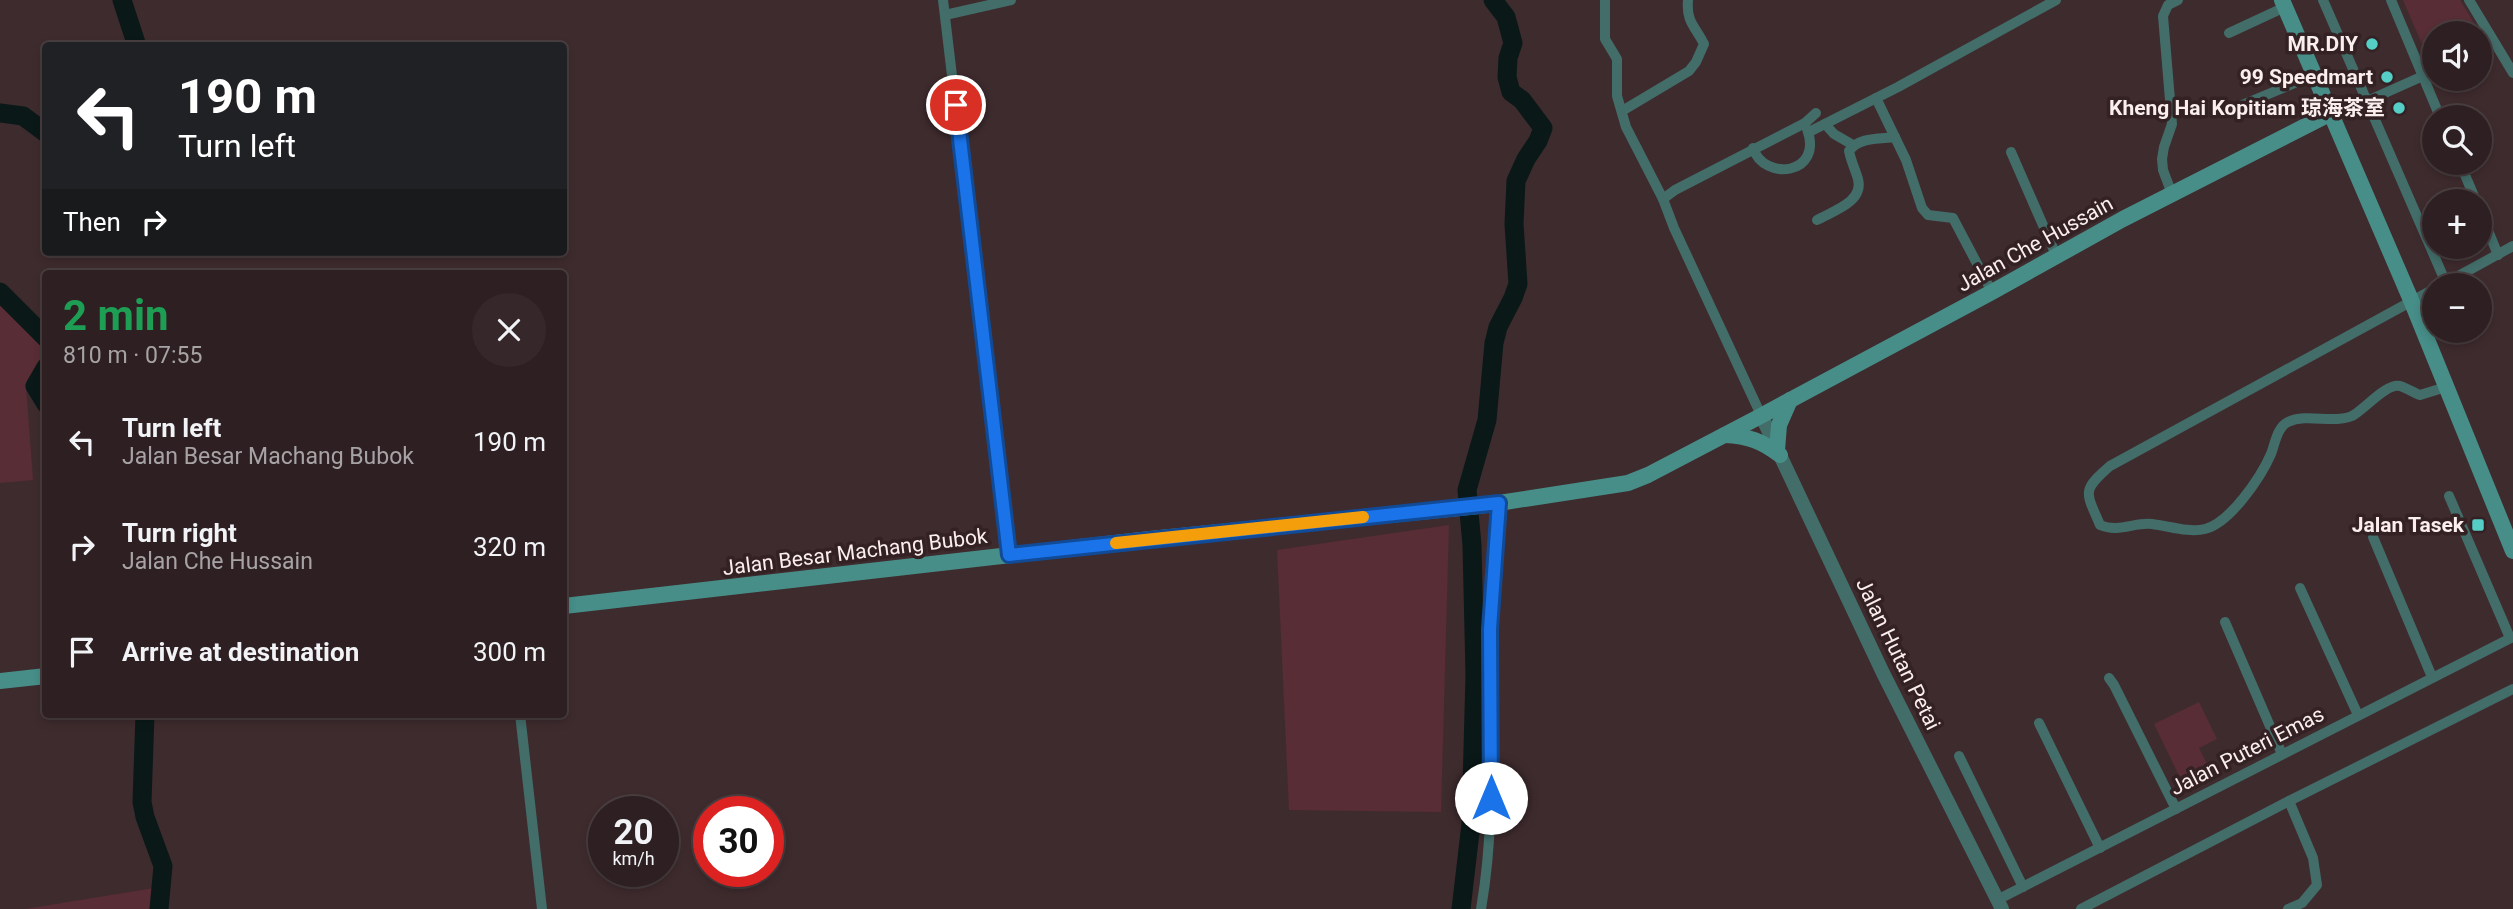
<!DOCTYPE html>
<html lang="en">
<head>
<meta charset="utf-8">
<style>
  body { margin:0; font-family:Roboto,"Noto Sans SC",sans-serif; background:#36282a; color:#f1f3f6; height:100vh; display:flex; flex-direction:column; font-size:26px; white-space:nowrap }
  * { box-sizing:border-box; margin:0 }
  p { font-size:23px; color:#a7a3a5 }
  .icon { flex:none; width:38px; height:38px; fill:none; stroke:currentColor; stroke-width:2; stroke-linecap:round; stroke-linejoin:round }
  .map { position:relative; flex:1; overflow:hidden }
  .sheet { position:absolute; left:42px; top:270px; width:525px; height:448px; display:flex; flex-direction:column; background:#2e2022; border-radius:7px; box-shadow:0 4px 10px #0003,0 0 0 2px #493e40 }
  .sheet>* { flex:none }
  .top-card { position:absolute; left:42px; top:42px; width:525px; height:214px; border-radius:7px; box-shadow:0 4px 10px #0003,0 0 0 2px #493e40; background:#202124; color:#fff; overflow:hidden }
  .buttons { position:absolute; left:2422px; top:21px; display:grid; gap:14px }
  .buttons a { display:grid; place-items:center; width:70px; height:70px; border-radius:50%; background:#2e2022; box-shadow:0 4px 10px #0003,0 0 0 2px #493e40; font-size:35px }
  .speed { position:absolute; left:588px; top:796px; display:flex; gap:14px; font-size:35px; font-weight:700; text-align:center }
  .speed>* { display:grid; place-content:center; width:91px; height:91px; border-radius:50%; background:#2e2022; box-shadow:0 4px 10px #0003,0 0 0 2px #493e40; line-height:1 }
  .speed small { font-size:18px; font-weight:400 }
  .speed .limit { border:10px solid #d22; background:#fff; color:#111 }
  .pin { position:absolute; display:grid; place-items:center; width:60px; height:60px; color:#fff; margin:-30px; border:4px solid #fff; border-radius:50%; box-shadow:0 2px 7px #0007 }
  .me { position:absolute; width:77px; margin:-38px; rotate:0deg; stroke-linejoin:round; filter:drop-shadow(0 0 5px #0008) }
  .turn { display:flex; align-items:center; gap:24px; height:147px; padding:0 21px; font-size:32px }
  .turn .icon { width:91px; height:91px; stroke-width:2.5 }
  .turn b { display:block; font-size:49px; line-height:60px }
  .then { display:flex; align-items:center; height:66px; padding:0 21px; background:#0003; gap:14px; font-size:26px }
  .round { display:grid; place-items:center; flex:none; width:74px; height:74px; border-radius:37px; background:#36282a }
  .head { display:flex; align-items:center; justify-content:space-between; height:119px; padding:0 21px }
  h1 { font-size:42px; font-weight:700; line-height:52px; color:#1e9e55 }
  ul { padding:0; list-style:none }
  li { display:flex; align-items:center; gap:21px; height:105px; padding:0 21px }
  li div { flex:1 }
  li b { display:block; font-size:26px }
  li em { font-style:normal }
  .map>svg:first-child { display:block }
  .green { fill:#582d35 }
  .lines { fill:none; stroke-linecap:round; stroke-linejoin:round }
  .river { stroke:#0a1918; stroke-width:19 }
  .minor { stroke:#426d69; stroke-width:10 }
  .tertiary { stroke:#426d69; stroke-width:14 }
  .secondary { stroke:#478e88; stroke-width:16 }
  .route-casing { stroke:#114b97; stroke-width:18 }
  .route { stroke:#1a73e8; stroke-width:12 }
  .slow { stroke:#f59e0b; stroke-width:12 }
  .poi-dot { fill:#55cec5; stroke:#332124; stroke-width:2.5 }
  .labels { text-anchor:middle; stroke-width:7; stroke-linejoin:round; paint-order:stroke }
  .poi-label { font-size:21px; font-weight:bold; fill:#fbeeef; stroke:#332124; text-anchor:end }
  .street-label { font-size:21px; fill:#fbeeef; stroke:#332124 }
</style>
</head>
<body>
<div class="map">
<svg width="2513" height="909" viewBox="0 0 2513 909">
  <rect width="100%" height="100%" fill="#3e2b2e"/>
  <!-- green -->
  <g class="green">
    <path d="M2403,0h57l20,33h-46v39z"/>
    <path d="M0,300l46,46 -1,11 -19,30 7,93 -33,3z"/>
    <path d="M1449,525l-8,287 -152,-2 -12,-260z"/>
    <path d="M2199,702l18,37 -18,9 11,22 -27,14 -29,-60z"/>
    <path d="M154,888l-4,21h-125z"/>
  </g>
  <g class="lines">
    <!-- river -->
    <g class="river">
      <path d="M122,0l15,46"/>
      <path d="M0,113l23,3 23,17"/>
      <path d="M0,292l46,46"/>
      <path d="M46,367l-11,19 11,18"/>
      <path d="M145,714l-3,88 3,15 18,49 -4,43"/>
      <path d="M1461,909l10,-85 4,-149 -3,-130 -5,-55 20,-70 7,-77 4,-16 15,-29 5,-14 -4,-60 2,-43 10,-22 12,-18 5,-13 -21,-28 -11,-8 -4,-15 1,-19 5,-15 -7,-26 -13,-17"/>
    </g>
    <!-- minor -->
    <g class="minor">
      <path d="M943,0l66,555"/>
      <path d="M1605,0v39l12,20v37l9,31 37,72 11,29 87,187"/>
      <path d="M2323,0l123,283"/>
      <path d="M2391,0l49,117"/>
      <path d="M2469,0l44,73"/>
      <path d="M945,15l66,-15"/>
      <path d="M2229,33l56,-26"/>
      <path d="M1876,98l30,62 16,48 6,7 25,3 39,74"/>
      <path d="M2367,101l56,-25"/>
      <path d="M2230,110l84,-35"/>
      <path d="M1622,111l67,-40 7,-9 8,-18c-9,-18 -18,-22 -16,-44"/>
      <path d="M1825,124l9,10 19,11"/>
      <path d="M1809,132l89,-45 158,-87"/>
      <path d="M1753,148c11,34 71,27 54,-19"/>
      <path d="M2011,152l45,103"/>
      <path d="M2460,163l16,38"/>
      <path d="M2172,194l-9,-24 -1,-11 2,-12 8,-23 -9,-108 5,-11 10,-5"/>
      <path d="M1663,199l12,-9 130,-67 11,-10"/>
      <path d="M2480,211l18,44"/>
      <path d="M1817,220c16,-9 47,-18 41,-41 -3,-10 -7,-18 -9,-28 10,-14 30,-12 46,-14"/>
      <path d="M2442,285l71,-39"/>
      <path d="M2434,289l-324,177c-29,25 -24,26 -10,59 19,8 34,-3 52,-1 17,2 37,9 53,5 25,-6 56,-52 66,-75 4,-10 6,-27 17,-32 19,-9 45,2 64,-6 13,-7 34,-33 48,-30 7,2 14,7 20,9l26,-8"/>
      <path d="M2449,496l61,142"/>
      <path d="M2373,537l59,140"/>
      <path d="M2300,588l58,127"/>
      <path d="M2225,622l57,132"/>
      <path d="M2109,678l5,7 62,124"/>
      <path d="M520,714l22,195"/>
      <path d="M2039,723l61,125"/>
      <path d="M1959,756l64,131"/>
      <path d="M1997,900l516,-263"/>
      <path d="M1481,909c16,-91 8,-185 9,-278 1,-42 7,-85 9,-128"/>
      <path d="M2081,909l208,-108 224,-112"/>
      <path d="M2288,909l14,-6 15,-18 -4,-27 -24,-57"/>
    </g>
    <!-- tertiary -->
    <path class="tertiary" d="M1761,415l122,258 119,236"/>
    <!-- secondary -->
    <g class="secondary">
      <path d="M2282,0l129,300 102,251"/>
      <path d="M1725,435c23,1 37,6 55,20"/>
      <path d="M1777,450l2,-25 11,-25"/>
      <path d="M564,606l586,-67 329,-33 149,-23 20,-8 107,-56 237,-127 131,-73 208,-106"/>
      <path d="M0,681l46,-5"/>
    </g>
  </g>
  <g class="lines">
    <defs>
      <path id="route" d="M956,105l53,450 490,-52 -9,126 1,169"/>
    </defs>
    <!-- route casing -->
    <use href="#route" class="route-casing"/>
    <!-- route -->
    <use href="#route" class="route"/>
    <!-- slow -->
    <path class="slow" d="M1116,543l247,-26"/>
  </g>
  <!-- markers -->
  <g class="poi-dot">
    <circle cx="2372" cy="44" r="7"/>
    <circle cx="2387" cy="77" r="7"/>
    <circle cx="2399" cy="108" r="7"/>
    <rect x="2471" y="518" width="14" height="14" rx="3.5"/>
  </g>
  <g class="labels">
    <!-- poi labels -->
    <g class="poi-label">
      <text x="2358" y="51">MR.DIY</text>
      <text x="2373" y="84">99 Speedmart</text>
      <text x="2385" y="115">Kheng Hai Kopitiam 琼海茶室</text>
      <text x="2464" y="532">Jalan Tasek</text>
    </g>
    <!-- street labels -->
    <g class="street-label">
      <text transform="translate(2035 244) rotate(-29)" y="7">Jalan Che Hussain</text>
      <text transform="translate(855 552) rotate(-7)" y="7">Jalan Besar Machang Bubok</text>
      <text transform="translate(1898 654) rotate(64)" y="7">Jalan Hutan Petai</text>
      <text transform="translate(2247 751) rotate(-27)" y="7">Jalan Puteri Emas</text>
    </g>
  </g>
</svg>
<div class="buttons">
<a><svg class="icon" aria-label="sound" viewBox="0 0 24 24"><path d="M4 9h4l5-4v14l-5-4H4zM17 9q2 3 0 6"/></svg></a>
<a><svg class="icon" aria-label="search" viewBox="0 0 24 24"><circle cx="10" cy="10" r="6"/><path d="M15 15l6 6"/></svg></a>
<a>+</a>
<a>−</a>
</div>
<div class="speed"><div>20<small>km/h</small></div><div class="limit">30</div></div>
<div class="pin" style="left:956px;top:105px;background:#d93025"><svg class="icon" aria-label="arrive" viewBox="0 0 24 24"><path d="M6 21V4h12l-3 4 3 4H6"/></svg></div>
<svg class="me" style="left:1491px;top:798px" viewBox="-20 -20 40 40"><circle r="19" fill="#fff"/><path d="M0-13L10 11 0 6-10 11z" fill="#1a73e8"/></svg>
<div class="top-card">
<div class="turn"><svg class="icon" aria-label="left" viewBox="0 0 24 24"><path d="M17 20v-9H6M10 6l-5 5 5 5"/></svg><div><b>190 m</b>Turn left</div></div>
<div class="then">Then<svg class="icon" aria-label="right" viewBox="0 0 24 24"><path d="M7 20v-9h11M14 6l5 5-5 5"/></svg></div>
</div>
<section class="sheet">
<div class="head"><div><h1>2 min</h1><p>810 m · 07:55</p></div><a class="round"><svg class="icon" aria-label="close" viewBox="0 0 24 24"><path d="M6 6l12 12M18 6L6 18"/></svg></a></div>
<ul>
<li><svg class="icon" aria-label="left" viewBox="0 0 24 24"><path d="M17 20v-9H6M10 6l-5 5 5 5"/></svg><div><b>Turn left</b><p>Jalan Besar Machang Bubok</p></div><em>190 m</em></li>
<li><svg class="icon" aria-label="right" viewBox="0 0 24 24"><path d="M7 20v-9h11M14 6l5 5-5 5"/></svg><div><b>Turn right</b><p>Jalan Che Hussain</p></div><em>320 m</em></li>
<li><svg class="icon" aria-label="arrive" viewBox="0 0 24 24"><path d="M6 21V4h12l-3 4 3 4H6"/></svg><div><b>Arrive at destination</b></div><em>300 m</em></li>
</ul>
</section>
</div>
</body>
</html>
